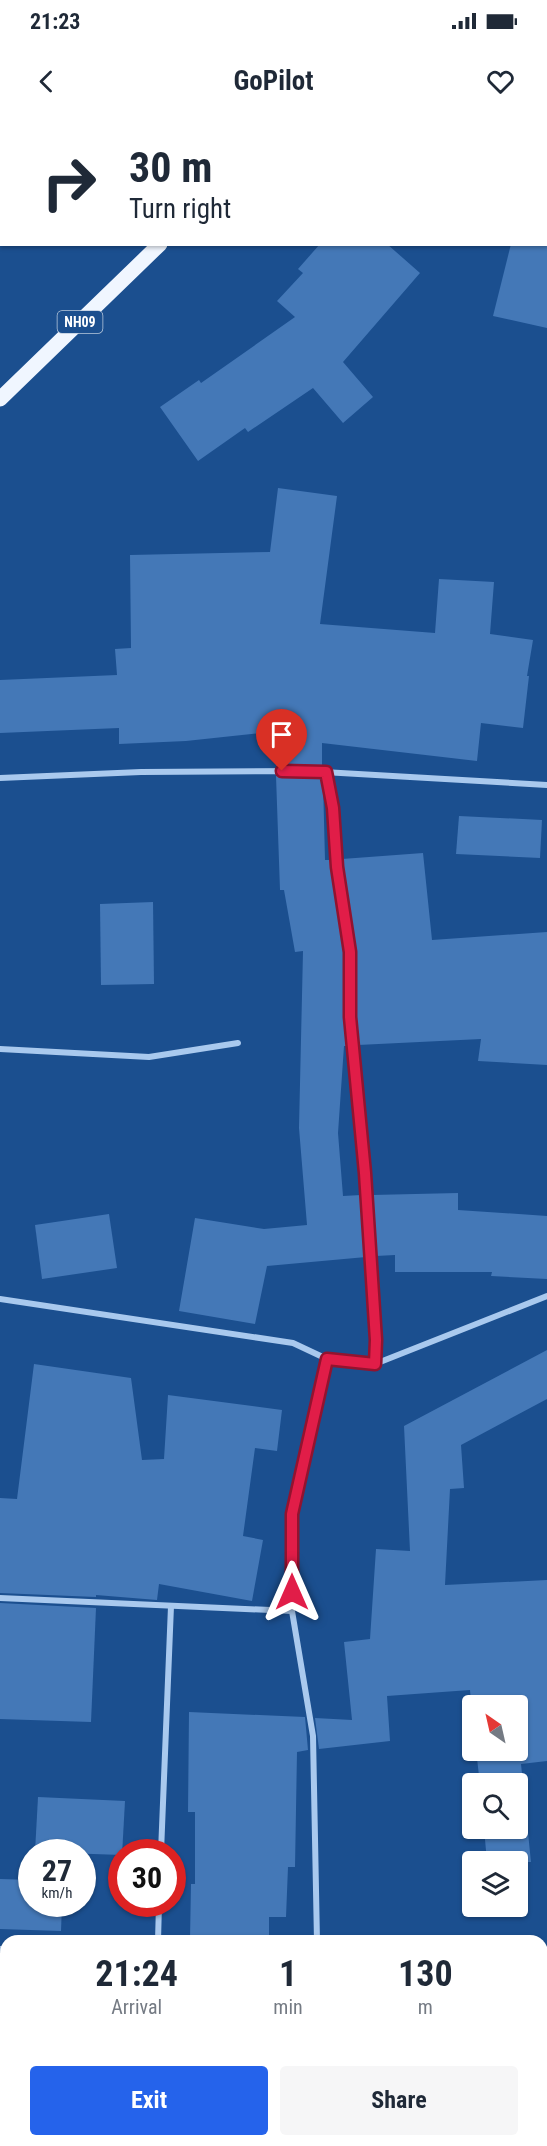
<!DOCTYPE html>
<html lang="en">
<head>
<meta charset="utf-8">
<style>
  body { margin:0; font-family:"Roboto Condensed",sans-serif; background:#f6f6f7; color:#1f2937; height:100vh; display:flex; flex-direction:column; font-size:22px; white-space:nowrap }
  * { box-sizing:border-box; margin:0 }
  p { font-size:20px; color:#747a83 }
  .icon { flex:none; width:33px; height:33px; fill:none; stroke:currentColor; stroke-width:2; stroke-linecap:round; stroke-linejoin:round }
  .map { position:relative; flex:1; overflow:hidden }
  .details { position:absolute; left:0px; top:1815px; width:548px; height:212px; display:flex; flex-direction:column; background:#fff; border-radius:18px 18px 0 0; box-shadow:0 2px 4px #0004 }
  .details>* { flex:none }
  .hud { position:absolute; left:0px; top:0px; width:548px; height:126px; box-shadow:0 2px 4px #0004; background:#fff; color:#1f2937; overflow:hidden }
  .needle { width:39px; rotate:326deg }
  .buttons { position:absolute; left:462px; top:1575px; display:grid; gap:12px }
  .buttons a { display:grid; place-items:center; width:66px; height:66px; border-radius:6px; background:#fff; box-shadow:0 2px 4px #0004; font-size:30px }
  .speed { position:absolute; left:18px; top:1719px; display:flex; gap:12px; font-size:30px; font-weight:700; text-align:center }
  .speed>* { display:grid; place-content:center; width:78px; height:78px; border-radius:50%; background:#fff; box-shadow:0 2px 4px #0004; line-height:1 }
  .speed small { font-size:15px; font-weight:400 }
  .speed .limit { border:9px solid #d22; background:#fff; color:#111 }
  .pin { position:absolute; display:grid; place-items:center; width:51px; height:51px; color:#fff; margin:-62px -26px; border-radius:50% 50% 50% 0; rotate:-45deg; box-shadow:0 0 6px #0007 }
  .pin .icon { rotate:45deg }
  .me { position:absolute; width:66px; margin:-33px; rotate:0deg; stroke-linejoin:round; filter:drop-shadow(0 0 4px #0008) }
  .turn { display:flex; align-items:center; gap:21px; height:126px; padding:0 30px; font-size:27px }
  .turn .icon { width:78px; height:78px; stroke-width:2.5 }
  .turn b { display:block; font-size:42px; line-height:51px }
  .eta { display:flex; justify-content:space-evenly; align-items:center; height:102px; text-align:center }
  .eta b { font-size:36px; font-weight:700; line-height:42px }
  .button { display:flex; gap:12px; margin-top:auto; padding:12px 30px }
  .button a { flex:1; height:69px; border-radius:6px; background:#2563eb; color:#fff; font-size:24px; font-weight:700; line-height:69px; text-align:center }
  .button a+a { background:#f6f6f7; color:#1f2937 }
  .status { display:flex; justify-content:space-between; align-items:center; height:42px; padding:0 30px; background:#fff; direction:ltr }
  .status svg { height:16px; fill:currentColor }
  header { display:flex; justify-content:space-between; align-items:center; height:78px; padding:0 30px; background:#fff; font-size:27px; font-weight:700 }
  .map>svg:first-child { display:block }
  .building { fill:#4478b7 }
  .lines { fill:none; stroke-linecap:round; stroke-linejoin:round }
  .street { stroke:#a9c9ee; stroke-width:6 }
  .primary { stroke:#f0f6ff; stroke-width:15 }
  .route-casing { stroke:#92132f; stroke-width:15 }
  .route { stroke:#e11d48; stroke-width:10 }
  .labels { text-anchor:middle; stroke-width:6; stroke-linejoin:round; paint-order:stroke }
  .shield { fill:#1b4f8f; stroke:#bbcadd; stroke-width:1.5 }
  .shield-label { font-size:14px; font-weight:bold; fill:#fff }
</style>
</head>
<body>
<div class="status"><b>21:23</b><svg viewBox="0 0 49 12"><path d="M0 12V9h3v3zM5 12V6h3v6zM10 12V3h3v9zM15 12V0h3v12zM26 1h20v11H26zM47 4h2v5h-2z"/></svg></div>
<header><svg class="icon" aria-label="back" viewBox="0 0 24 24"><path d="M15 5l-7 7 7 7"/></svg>GoPilot<svg class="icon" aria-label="heart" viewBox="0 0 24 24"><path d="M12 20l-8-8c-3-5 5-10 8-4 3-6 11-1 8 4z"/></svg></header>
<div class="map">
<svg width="547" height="2026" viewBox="0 0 547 2026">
  <rect width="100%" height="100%" fill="#1b4f8f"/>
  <!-- building -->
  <g class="building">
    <path d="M320,124h67l33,29 -77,89 30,35 -30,26 -30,-35 -65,44 -3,-4 -47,33 -38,-54 39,-27 2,3 94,-66 -18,-16 26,-28 -5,-4z"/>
    <path d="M511,124h36v84l-54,-12z"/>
    <path d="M278,368l59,8 -17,128 115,9 4,-54 55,3 -4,52 43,6 -6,36h2l-6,52 -42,-5 -4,38 -155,-18v24l-46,-1 -1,-27h-3l-1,-7 -85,9 -67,3v-16l-119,5v-53l117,-5 -2,-26 16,-1 -1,-93 140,-3z"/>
    <path d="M276,656l46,1 1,5 2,78h6l14,92v65l2,29h-3l-6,87 5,63 18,-1 5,62 -99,9 -12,58 -76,-13 16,-93 69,11 43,-4 -8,-97 4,-177 -8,1 -11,-62h-4z"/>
    <path d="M459,696l83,4 -2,38 -84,-4z"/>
    <path d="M423,733l9,87 115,-8v133l-69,-4 3,-22 -123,6 -3,-28v-66l-13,-92z"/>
    <path d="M153,782l1,82 -53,1 -1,-81z"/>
    <path d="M458,1073v17l89,6v63l-56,-3 1,-4h-97v-17l-19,1 -4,-61z"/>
    <path d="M109,1094l8,54 -75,11 -7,-54z"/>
    <path d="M547,1230v49l-86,46 3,43 -14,1 -5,96 102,-5v181l-26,3 10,98h-44l-3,-34h34v-44h-38l-4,-34h42v-44h-46v7l-2,-23 -83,6 3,45 -71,8 -4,-31 37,2 -8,-78 26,-3 6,-90 34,2 -6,-125z"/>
    <path d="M34,1244l97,14 11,82 22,-1 4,-64 114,15 -5,41 -22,-3 -12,88 20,4 -11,61 -93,-17 -2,16 -61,-5v2l-96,-4v-95l17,1z"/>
    <path d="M0,1483l96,5 -5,114 -91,-3z"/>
    <path d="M189,1592l116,5 3,33 -11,2 -2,115h-7l-2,50h-17v24l-79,-2 1,-55h4v-72h-7z"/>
    <path d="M38,1677l87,4 -3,54 -87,-3z"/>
    <path d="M0,1759l32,1v24h30l-1,27 -61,-2z"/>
  </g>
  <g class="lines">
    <!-- street -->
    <g class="street">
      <path d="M326,652l7,36 4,59 13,85v65l15,156 10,141v50"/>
      <path d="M0,658l141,-6 165,-1 241,14"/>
      <path d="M0,929l149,8 89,-14"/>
      <path d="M0,1179l293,44 34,16 48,5 172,-68"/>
      <path d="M0,1478l292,13"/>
      <path d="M161,1732l10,-246"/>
      <path d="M158,1821l1,-37"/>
      <path d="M317,1821l-4,-205 -21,-125v-98l35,-154"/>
      <path d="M0,1829h6"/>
      <path d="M168,2020v6"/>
      <path d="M320,2020v6"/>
    </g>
    <!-- primary -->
    <g class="primary">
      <path d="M294,2l2,-2"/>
      <path d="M0,279l160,-155"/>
    </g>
  </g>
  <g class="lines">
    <defs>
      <path id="route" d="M282,651l44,1 7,36 4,59 13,85v65l15,156 11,167 -1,24 -48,-5 -35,155v78"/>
    </defs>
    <!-- route casing -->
    <use href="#route" class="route-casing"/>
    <!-- route -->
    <use href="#route" class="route"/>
  </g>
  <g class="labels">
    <!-- shield labels -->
    <rect class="shield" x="57.5" y="191" width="45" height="22" rx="4.5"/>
    <g class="shield-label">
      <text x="80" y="207">NH09</text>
    </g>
  </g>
</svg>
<div class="buttons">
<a><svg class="needle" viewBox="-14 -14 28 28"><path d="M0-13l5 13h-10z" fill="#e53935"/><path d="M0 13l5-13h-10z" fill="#747a83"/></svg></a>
<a><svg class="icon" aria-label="search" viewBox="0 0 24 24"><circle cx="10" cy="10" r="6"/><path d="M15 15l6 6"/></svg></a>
<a><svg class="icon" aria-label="layers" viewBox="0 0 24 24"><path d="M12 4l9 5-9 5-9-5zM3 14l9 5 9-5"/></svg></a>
</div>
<div class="speed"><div>27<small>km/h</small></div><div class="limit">30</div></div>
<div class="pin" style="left:282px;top:651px;background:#d93025"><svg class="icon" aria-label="arrive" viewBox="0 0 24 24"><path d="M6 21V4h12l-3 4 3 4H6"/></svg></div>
<svg class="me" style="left:292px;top:1472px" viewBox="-20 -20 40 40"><path d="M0-17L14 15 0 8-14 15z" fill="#e11d48" stroke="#fff" stroke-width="4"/></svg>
<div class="hud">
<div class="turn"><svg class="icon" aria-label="right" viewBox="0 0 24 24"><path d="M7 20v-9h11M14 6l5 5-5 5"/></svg><div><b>30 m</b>Turn right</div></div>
</div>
<section class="details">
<div class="eta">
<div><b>21:24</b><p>Arrival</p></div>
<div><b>1</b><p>min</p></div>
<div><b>130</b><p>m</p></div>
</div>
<div class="button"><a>Exit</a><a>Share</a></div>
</section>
</div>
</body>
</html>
